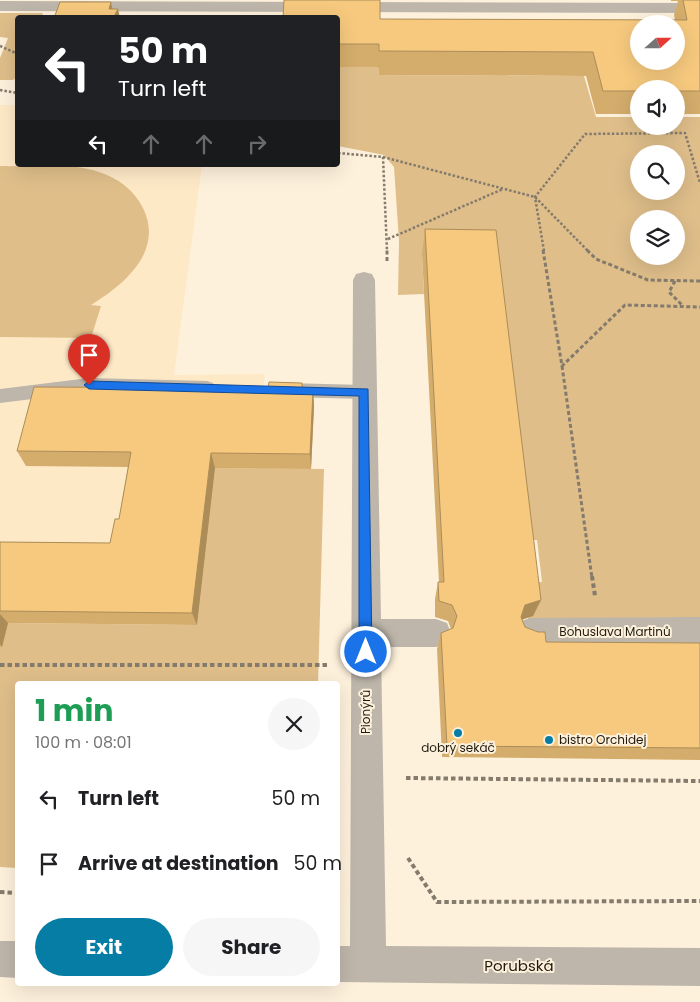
<!DOCTYPE html>
<html lang="en">
<head>
<meta charset="utf-8">
<style>
  body { margin:0; font-family:Poppins,sans-serif; background:#f6f6f6; color:#202124; height:100vh; display:flex; flex-direction:column; font-size:19px; white-space:nowrap }
  * { box-sizing:border-box; margin:0 }
  p { font-size:16px; color:#757577 }
  .icon { flex:none; width:28px; height:28px; fill:none; stroke:currentColor; stroke-width:2; stroke-linecap:round; stroke-linejoin:round }
  .map { position:relative; flex:1; overflow:hidden }
  .sheet { position:absolute; left:15px; top:681px; width:325px; height:305px; display:flex; flex-direction:column; background:#fff; border-radius:5px; box-shadow:0 5px 20px #0002 }
  .sheet>* { flex:none }
  .hud { position:absolute; left:15px; top:15px; width:325px; height:152px; border-radius:5px; box-shadow:0 5px 20px #0002; background:#202124; color:#fff; overflow:hidden }
  .needle { width:32px; rotate:69deg }
  .tools { position:absolute; left:630px; top:15px; display:grid; gap:10px }
  .tools a { display:grid; place-items:center; width:55px; height:55px; border-radius:50%; background:#fff; box-shadow:0 5px 20px #0002; font-size:25px }
  .pin { position:absolute; display:grid; place-items:center; width:42px; height:42px; color:#fff; margin:-51px -21px; border-radius:50% 50% 50% 0; rotate:-45deg; box-shadow:0 0 5px #0007 }
  .pin .icon { rotate:45deg }
  .me { position:absolute; width:55px; margin:-28px; rotate:0deg; stroke-linejoin:round; filter:drop-shadow(0 0 4px #0008) }
  .turn { display:flex; align-items:center; gap:18px; height:105px; padding:0 20px; font-size:22px }
  .turn .icon { width:65px; height:65px; stroke-width:2.5 }
  .turn b { display:block; font-size:35px; line-height:42px }
  .lanes { display:flex; align-items:center; height:48px; padding:0 20px; background:#0003; justify-content:center; gap:25px; direction:ltr }
  .lanes .off { opacity:.35 }
  .round { display:grid; place-items:center; flex:none; width:52px; height:52px; border-radius:26px; background:#f6f6f6 }
  .head { display:flex; align-items:center; justify-content:space-between; height:85px; padding:0 20px }
  h1 { font-size:30px; font-weight:700; line-height:38px; color:#1e9e55 }
  .cta { display:flex; gap:10px; margin-top:auto; padding:10px 20px }
  .cta a { flex:1; height:58px; border-radius:30px; background:#057da4; color:#fff; font-size:20px; font-weight:700; line-height:58px; text-align:center }
  .cta a+a { background:#f6f6f6; color:#202124 }
  ul { padding:0; list-style:none }
  li { display:flex; align-items:center; gap:15px; height:65px; padding:0 20px }
  li div { flex:1 }
  li b { display:block; font-size:19px }
  li em { font-style:normal }
  .map>svg:first-child { display:block }
  .built { fill:#fee9c7 }
  .green { fill:#dfbe8a; fill-rule:evenodd }
  .lines { fill:none; stroke-linecap:round; stroke-linejoin:round }
  .path-far2 { stroke:#847b6c; stroke-width:2.5; stroke-dasharray:2.5 2; stroke-linecap:butt }
  .path-far1 { stroke:#847b6c; stroke-width:3; stroke-dasharray:4 2.5; stroke-linecap:butt }
  .path { stroke:#847b6c; stroke-width:4; stroke-dasharray:4.5 3; stroke-linecap:butt }
  .lane { fill:#beb6ab; fill-rule:evenodd }
  .street { fill:#beb6ab; fill-rule:evenodd }
  .wall { fill:#d4ad6c }
  .shaded-wall { fill:#ac8d58 }
  .building { fill:#f6c97e; stroke:#ac8d58; fill-rule:evenodd }
  .route { fill:#1a73e8; stroke:#114b97 }
  .poi-dot { fill:#057da4; stroke:#fef1dc; stroke-width:2 }
  .labels { text-anchor:middle; stroke-width:4; stroke-linejoin:round; paint-order:stroke }
  .street-label { font-size:12px; fill:#201a10; stroke:#fef1dc }
  .poi-label { font-size:12px; fill:#201a10; stroke:#fef1dc; text-anchor:start }
  .near-street-label { font-size:15px; fill:#201a10; stroke:#fef1dc }
</style>
</head>
<body>
<div class="map">
<svg width="700" height="1002" viewBox="0 0 700 1002">
  <rect width="100%" height="100%" fill="#fef1dc"/>
  <!-- built -->
  <path class="built" d="M0,105h17l1,60h184l-28,210 91,-1 -2,16 40,14 11,2 -3,63h-96l-18,156 -189,-2 -8,24z"/>
  <!-- green -->
  <g class="green">
    <path d="M0,13h42l2,4 -26,1 -1,59 -4,3h-13v-22l8,-20 -8,-1z"/>
    <path d="M338,67h40l1,8 205,1 12,41h43v9h37v-9h24v541l-167,-1 -7,-56 3,-19h13l-5,-42h-13l-102,-286 2,40 -26,1 1,-54 -5,-74 -10,-12 -46,-9zM639,154h37v37h-37zM639,219h37v37h-37z"/>
    <path d="M0,166c32,1 69,-4 99,6 19,6 35,18 44,36 21,43 -18,76 -52,97l10,1 -10,32 -91,-1z"/>
    <path d="M215,468l109,1 -6,215h-300l-1,184 -17,-1v-221l8,-23 189,2z"/>
  </g>
  <g class="lines">
    <!-- path-far2 -->
    <g class="path-far2">
      <path d="M0,46l18,8"/>
      <path d="M0,90l17,3"/>
      <path d="M338,153l45,4 4,94"/>
      <path d="M383,157l152,40 53,54"/>
      <path d="M388,239l115,-50"/>
      <path d="M544,251l-9,-54 50,-63 100,-1 15,50"/>
    </g>
    <!-- path-far1 -->
    <g class="path-far1">
      <path d="M543,250l19,116 63,-61 75,2"/>
      <path d="M587,250l9,9 52,21 52,1"/>
      <path d="M387,261v-11"/>
      <path d="M675,281l-6,11 14,14"/>
      <path d="M562,366l30,212"/>
    </g>
    <!-- path -->
    <g class="path">
      <path d="M592,576l3,20"/>
      <path d="M0,665h329"/>
      <path d="M406,778l294,3"/>
      <path d="M408,858l29,44 263,-1"/>
      <path d="M0,892l18,1"/>
    </g>
    <!-- lane -->
    <g class="lane">
      <path d="M89,378l118,3 6,2 3,5 -3,5 -6,2 -118,-3 -89,11v-14z"/>
      <path d="M286,383l78,2 6,2 3,5 -3,5 -6,2 -78,-2 -6,-2 -3,-5 3,-5z"/>
    </g>
    <!-- street -->
    <g class="street">
      <path d="M0,1l700,2v10l-700,-2z"/>
      <path d="M364,272l8,2 3,6 6,339h55l11,4 4,10 -4,10 -11,4h-55l5,299 314,2v38l-362,-4v-36h12l3,-666 3,-6z"/>
      <path d="M700,617v28l-170,1 -11,-4 -4,-10 4,-10 11,-4z"/>
      <path d="M0,941h18v37l-18,-1z"/>
    </g>
  </g>
  <!-- wall -->
  <g class="wall">
    <path d="M671,0h29v114h-24v-25h-37v25h-43l-10,-38 -207,-1 -1,-8h-40v-49l42,1 295,1 -1,-5 4,-14h-7z"/>
    <path d="M425,229l116,371 -8,16 -11,4 3,7 21,15 154,1v117l-258,-3 -5,-108 4,-16 10,-4 -3,-8 -13,-4v-18l3,-17h1l-17,-328z"/>
    <path d="M302,383l1,5 10,2 1,16 -3,63 -96,-1 -18,157 -189,-2 -6,24h-2v-105l110,1 9,-24 9,-52 -102,-1 -9,-15 251,-63z"/>
  </g>
  <!-- shaded-wall -->
  <g class="shaded-wall">
    <path d="M111,2l3,14 4,-7 2,9h-9l-2,-9z"/>
    <path d="M313,390l1,16 -3,63 -1,-15z"/>
    <path d="M211,453l4,15 -18,157 -5,-12z"/>
    <path d="M541,600l-8,16 -16,5 8,-16z"/>
    <path d="M0,614l8,9 -6,24 -2,-3z"/>
  </g>
  <!-- building -->
  <g class="building">
    <path d="M284,0h96v19l307,1 -4,-20h17v91h-24v-2h-37v2h-36l-10,-39 -214,-1v-7h-41v-26h-55zM639,24h37v37h-37z"/>
    <path d="M60,2h51l-2,7h9l-5,9h-59z"/>
    <path d="M425,229l71,1 45,370 -16,5 -4,12 4,10 13,5h7l1,10 154,1v105l-253,-2 -6,-113 12,-5 4,-12 -5,-11 -13,-4 -1,-19h6z"/>
    <path d="M269,382l33,1v5l11,2 -3,64 -99,-1 -19,160 -192,-2v-69l110,1 5,-24h4l12,-67 -114,-1 17,-64 234,1z"/>
  </g>
  <!-- route -->
  <path class="route" d="M89,381l279,8 4,263 -2,4 -4,2 -5,-2 -2,-4v-256l-270,-7 -5,-4z"/>
  <!-- markers -->
  <g class="poi-dot">
    <circle cx="458" cy="733" r="5"/>
    <circle cx="549" cy="740" r="5"/>
  </g>
  <g class="labels">
    <!-- street labels -->
    <g class="street-label">
      <text x="615" y="636">Bohuslava Martinů</text>
      <text transform="translate(366 712) rotate(-90)" y="4">Pionýrů</text>
    </g>
    <!-- poi labels -->
    <g class="poi-label">
      <text x="559" y="744">bistro Orchidej</text>
      <text x="458" y="752" text-anchor="middle">dobrý sekáč</text>
    </g>
    <!-- near-street labels -->
    <g class="near-street-label">
      <text x="519" y="971">Porubská</text>
    </g>
  </g>
</svg>
<div class="tools">
<a><svg class="needle" viewBox="-14 -14 28 28"><path d="M0-13l5 13h-10z" fill="#e53935"/><path d="M0 13l5-13h-10z" fill="#757577"/></svg></a>
<a><svg class="icon" aria-label="sound" viewBox="0 0 24 24"><path d="M4 9h4l5-4v14l-5-4H4zM17 9q2 3 0 6"/></svg></a>
<a><svg class="icon" aria-label="search" viewBox="0 0 24 24"><circle cx="10" cy="10" r="6"/><path d="M15 15l6 6"/></svg></a>
<a><svg class="icon" aria-label="layers" viewBox="0 0 24 24"><path d="M12 4l9 5-9 5-9-5zM3 14l9 5 9-5"/></svg></a>
</div>
<div class="pin" style="left:89px;top:385px;background:#d93025"><svg class="icon" aria-label="arrive" viewBox="0 0 24 24"><path d="M6 21V4h12l-3 4 3 4H6"/></svg></div>
<svg class="me" style="left:366px;top:652px" viewBox="-20 -20 40 40"><circle r="17" fill="#1a73e8" stroke="#fff" stroke-width="3"/><path d="M0-11L8 9 0 5-8 9z" fill="#fff"/></svg>
<div class="hud">
<div class="turn"><svg class="icon" aria-label="left" viewBox="0 0 24 24"><path d="M17 20v-9H6M10 6l-5 5 5 5"/></svg><div><b>50 m</b>Turn left</div></div>
<div class="lanes"><svg class="icon" aria-label="left" viewBox="0 0 24 24"><path d="M17 20v-9H6M10 6l-5 5 5 5"/></svg><svg class="icon off" aria-label="ahead" viewBox="0 0 24 24"><path d="M12 20V5M6 11l6-6 6 6"/></svg><svg class="icon off" aria-label="ahead" viewBox="0 0 24 24"><path d="M12 20V5M6 11l6-6 6 6"/></svg><svg class="icon off" aria-label="right" viewBox="0 0 24 24"><path d="M7 20v-9h11M14 6l5 5-5 5"/></svg></div>
</div>
<section class="sheet">
<div class="head"><div><h1>1 min</h1><p>100 m · 08:01</p></div><a class="round"><svg class="icon" aria-label="close" viewBox="0 0 24 24"><path d="M6 6l12 12M18 6L6 18"/></svg></a></div>
<ul>
<li><svg class="icon" aria-label="left" viewBox="0 0 24 24"><path d="M17 20v-9H6M10 6l-5 5 5 5"/></svg><div><b>Turn left</b></div><em>50 m</em></li>
<li><svg class="icon" aria-label="arrive" viewBox="0 0 24 24"><path d="M6 21V4h12l-3 4 3 4H6"/></svg><div><b>Arrive at destination</b></div><em>50 m</em></li>
</ul>
<div class="cta"><a>Exit</a><a>Share</a></div>
</section>
</div>
</body>
</html>
